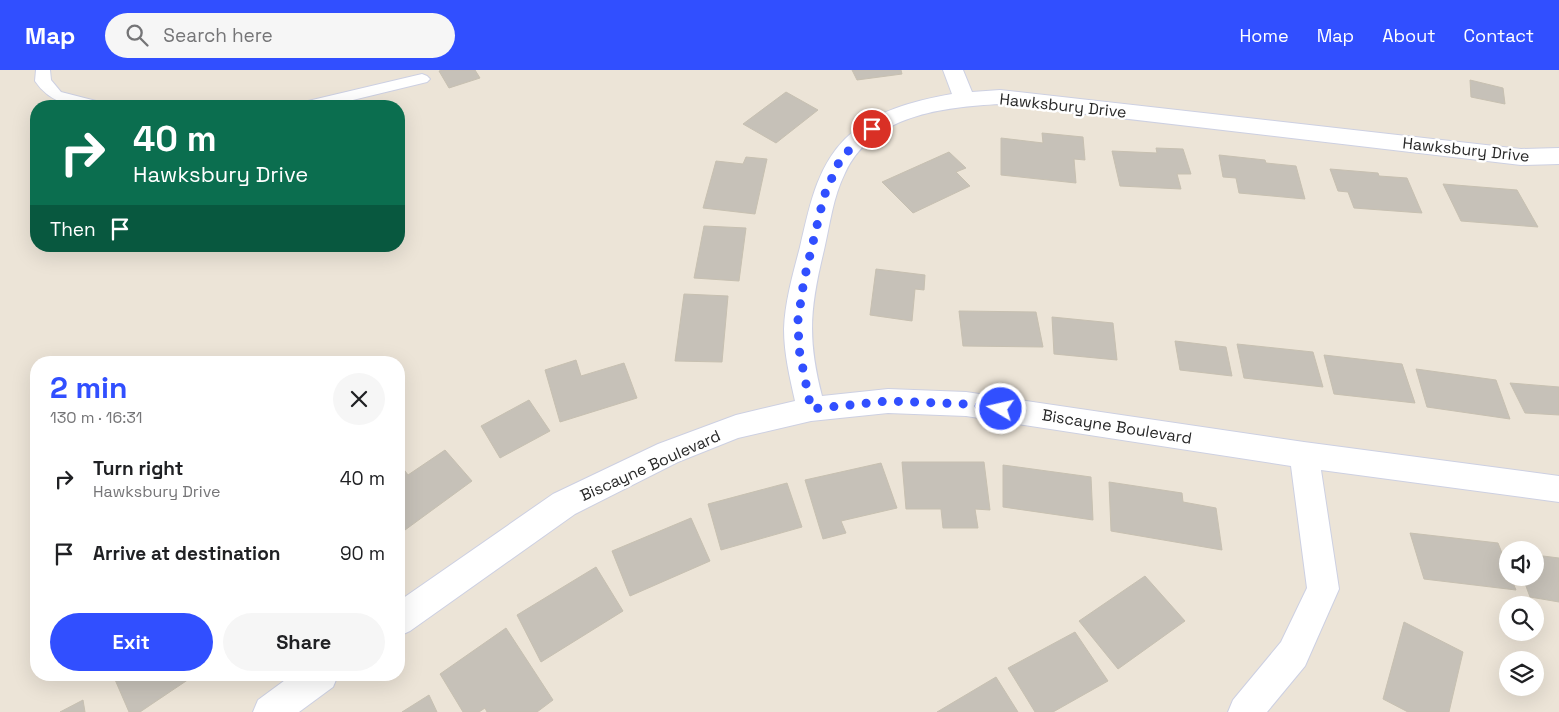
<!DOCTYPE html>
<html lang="en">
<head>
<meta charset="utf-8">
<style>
  body { margin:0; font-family:"Space Grotesk",sans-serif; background:#f6f6f6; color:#202124; height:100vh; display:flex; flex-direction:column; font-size:19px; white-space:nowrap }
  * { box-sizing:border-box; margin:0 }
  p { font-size:16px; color:#757577 }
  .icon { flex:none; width:28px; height:28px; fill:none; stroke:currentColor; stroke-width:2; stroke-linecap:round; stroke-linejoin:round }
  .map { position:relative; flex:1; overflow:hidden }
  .panel { position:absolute; left:30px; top:286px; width:375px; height:325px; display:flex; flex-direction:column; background:#fff; border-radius:20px; box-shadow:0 5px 20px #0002 }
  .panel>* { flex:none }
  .banner { position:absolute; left:30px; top:30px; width:375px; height:152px; border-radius:20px; box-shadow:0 5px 20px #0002; background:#0b6e4f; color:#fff; overflow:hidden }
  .buttons { position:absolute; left:1499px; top:471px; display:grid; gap:10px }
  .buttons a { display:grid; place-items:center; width:45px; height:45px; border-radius:50%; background:#fff; box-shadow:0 5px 20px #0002; font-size:25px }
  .pin { position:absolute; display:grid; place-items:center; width:42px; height:42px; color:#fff; margin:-21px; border:2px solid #fff; border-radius:50%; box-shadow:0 1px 5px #0007 }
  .me { position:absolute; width:55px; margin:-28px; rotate:279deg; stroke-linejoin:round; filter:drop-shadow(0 0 4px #0008) }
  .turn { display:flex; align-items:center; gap:18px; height:105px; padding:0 20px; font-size:22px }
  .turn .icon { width:65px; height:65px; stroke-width:2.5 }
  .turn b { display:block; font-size:35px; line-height:42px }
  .then { display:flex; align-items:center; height:48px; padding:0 20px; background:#0003; gap:10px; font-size:19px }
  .round { display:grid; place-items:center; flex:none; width:52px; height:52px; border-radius:26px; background:#f6f6f6 }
  .head { display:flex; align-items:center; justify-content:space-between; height:85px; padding:0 20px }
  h1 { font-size:30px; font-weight:600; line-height:38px; color:#314fff }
  .action { display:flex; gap:10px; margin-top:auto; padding:10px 20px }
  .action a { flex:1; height:58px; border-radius:30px; background:#314fff; color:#fff; font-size:20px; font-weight:600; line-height:58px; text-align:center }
  .action a+a { background:#f6f6f6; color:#202124 }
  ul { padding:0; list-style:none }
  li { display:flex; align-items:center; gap:15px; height:75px; padding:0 20px }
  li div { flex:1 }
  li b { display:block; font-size:19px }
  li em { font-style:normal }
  header { display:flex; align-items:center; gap:30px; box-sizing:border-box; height:70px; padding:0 25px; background:#314fff; color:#fff }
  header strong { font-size:24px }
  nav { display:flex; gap:28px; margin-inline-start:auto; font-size:18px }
  .search { width:350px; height:45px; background:#f6f6f6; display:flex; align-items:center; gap:12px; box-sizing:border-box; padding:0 18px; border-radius:28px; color:#757577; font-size:19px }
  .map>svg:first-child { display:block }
  .building { fill:#c6c1b8; stroke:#c7c0b1 }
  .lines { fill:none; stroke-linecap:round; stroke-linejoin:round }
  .lane-casing { stroke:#cdd0e2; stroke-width:2 }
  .street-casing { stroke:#cdd0e2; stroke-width:2 }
  .lane { fill:#fff; fill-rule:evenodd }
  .street { fill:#fff; fill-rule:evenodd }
  .route { stroke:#314fff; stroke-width:9; stroke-dasharray:0 16.2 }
  .labels { text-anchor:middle; stroke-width:5; stroke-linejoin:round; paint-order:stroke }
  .street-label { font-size:16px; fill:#282828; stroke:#fff }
</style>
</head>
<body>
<header>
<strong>Map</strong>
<div class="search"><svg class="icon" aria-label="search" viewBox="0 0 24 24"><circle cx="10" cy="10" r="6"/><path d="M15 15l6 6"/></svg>Search here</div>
<nav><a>Home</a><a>Map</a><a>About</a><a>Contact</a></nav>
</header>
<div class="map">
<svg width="1559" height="642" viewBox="0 0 1559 642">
  <rect width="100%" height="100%" fill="#ece4d7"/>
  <!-- building -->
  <g class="building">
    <path d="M443,0h32l5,8 -31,10 -10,-17z"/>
    <path d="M852,0h49l1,4 -45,6z"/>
    <path d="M1470,10l33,8 2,16 -34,-7z"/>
    <path d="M786,22l32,18 -42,33 -33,-19z"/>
    <path d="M1042,63l41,4 2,23 -11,-1 2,24 -75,-8v-37l42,5z"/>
    <path d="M1156,78l27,1 8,25h-14l4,15 -61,-3 -8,-35 45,2z"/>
    <path d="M949,82l17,16 -10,4 14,14 -57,27 -31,-31z"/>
    <path d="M1219,85l46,5 1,3 30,3 9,33 -66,-6 -3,-15 -13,-1z"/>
    <path d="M746,87l21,2 -12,55 -52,-6 13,-47 27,3z"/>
    <path d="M1330,99l48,4 1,3 28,2 15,35 -68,-5 -6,-16 -10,-1z"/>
    <path d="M1443,114l74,6 21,37 -77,-6z"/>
    <path d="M704,156l42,2 -7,53 -45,-3z"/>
    <path d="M876,199l49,6 -1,15 -9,-1 -3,32 -42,-6z"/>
    <path d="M684,224l44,2 -6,66 -47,-1z"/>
    <path d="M959,241l77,1 7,35 -80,-1z"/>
    <path d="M1052,247l61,6 4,37 -63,-6z"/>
    <path d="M1175,271l51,6 6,29 -52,-6z"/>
    <path d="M1237,274l76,8 10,35 -79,-9z"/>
    <path d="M1324,285l78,9 13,39 -81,-9z"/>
    <path d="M576,290l5,16 43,-13 13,35 -77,24 -15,-52z"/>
    <path d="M1416,299l80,11 14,39 -83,-12z"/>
    <path d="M1510,313l49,4v28l-34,-2z"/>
    <path d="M529,330l21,31 -50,27 -19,-32z"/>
    <path d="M445,380l27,31 -67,49 -6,-8v-53l3,-2 6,8z"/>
    <path d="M902,392h82l6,48 -15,-1 3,19h-35l-2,-19h-35z"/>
    <path d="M881,393l16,45 -56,13 5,12 -23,6 -18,-59z"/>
    <path d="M1003,395l88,12 2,43 -90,-13z"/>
    <path d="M1109,412l73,11 1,9 33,6 6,42 -111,-19z"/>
    <path d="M787,413l15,44 -81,23 -13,-46z"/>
    <path d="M691,448l19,43 -80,35 -18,-45z"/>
    <path d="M1410,463l88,10 10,25v10h3l5,12 -92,-11z"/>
    <path d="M1535,485l24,3v44l-29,-5 -7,-19h12z"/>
    <path d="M596,497l27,44 -82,51 -24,-47z"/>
    <path d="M1145,506l40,45 -67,48 -39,-48z"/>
    <path d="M1404,552l59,30 -14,60h-41l-25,-13z"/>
    <path d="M506,558l47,72 -16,12h-50l-2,-4 -6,4h-16l-23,-38z"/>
    <path d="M1075,562l33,49 -55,31h-18l-27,-44z"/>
    <path d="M113,605h82l-55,37h-11z"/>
    <path d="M996,607l22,35h-81z"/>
    <path d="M429,625l8,17h-35z"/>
    <path d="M83,630l2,12h-25z"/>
  </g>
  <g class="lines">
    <defs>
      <g id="lane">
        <path d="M36,0h14l1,10 10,12 39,10 3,4c-27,2 -52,-1 -68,-25z"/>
        <path d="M422,4l5,2 3,3 -3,3 -99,24h-28l3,-4 5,-1z"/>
      </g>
      <g id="street">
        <path d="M943,0h20l9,22 28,-2 521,59 38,-1v16l-38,1 -521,-61c-57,3 -128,11 -155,69 -12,24 -15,51 -21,77 -14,58 -17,88 -2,146l66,-7 78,3 338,50 255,34v26l-238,-32 18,119 -34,77 -38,46h-39l5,-12 48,-58 26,-54 -16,-122 -325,-50 -78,-3 -77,8 -73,17 -60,24 -103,52 -165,117 -11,5v-35l154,-107 105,-50 78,-29 59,-14c-5,-23 -11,-47 -11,-72 1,-28 9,-55 16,-82 9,-38 16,-79 45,-108 28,-28 68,-38 107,-45z"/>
        <path d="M292,605h46l-5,12 -34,25h-46l5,-12z"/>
      </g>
    </defs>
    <!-- lane casing -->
    <use href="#lane" class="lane-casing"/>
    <!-- street casing -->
    <use href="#street" class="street-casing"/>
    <!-- lane -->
    <use href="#lane" class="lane"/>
    <!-- street -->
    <use href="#street" class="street"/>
  </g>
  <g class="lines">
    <!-- route -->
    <path class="route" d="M872,59l-19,16 -15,19 -14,32 -20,84 -6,40 1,29 12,60 77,-8 78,3 35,5"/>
  </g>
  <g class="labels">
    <!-- street labels -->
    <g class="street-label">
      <text transform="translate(1063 35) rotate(6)" y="6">Hawksbury Drive</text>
      <text transform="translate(1466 79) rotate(6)" y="6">Hawksbury Drive</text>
      <text transform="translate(1117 356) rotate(9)" y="6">Biscayne Boulevard</text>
      <text transform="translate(650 395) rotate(-24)" y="6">Biscayne Boulevard</text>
    </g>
  </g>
</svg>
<div class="buttons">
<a><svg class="icon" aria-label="sound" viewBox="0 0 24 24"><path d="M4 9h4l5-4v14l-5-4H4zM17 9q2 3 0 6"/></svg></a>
<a><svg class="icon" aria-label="search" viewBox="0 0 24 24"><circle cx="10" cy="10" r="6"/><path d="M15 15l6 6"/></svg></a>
<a><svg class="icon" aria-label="layers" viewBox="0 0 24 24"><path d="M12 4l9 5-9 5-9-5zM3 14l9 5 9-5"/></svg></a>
</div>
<div class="pin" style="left:872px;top:59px;background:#d93025"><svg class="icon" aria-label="arrive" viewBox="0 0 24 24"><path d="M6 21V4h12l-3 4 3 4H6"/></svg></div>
<svg class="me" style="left:1001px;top:339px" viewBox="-20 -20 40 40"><circle r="17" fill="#314fff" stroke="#fff" stroke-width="3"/><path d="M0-11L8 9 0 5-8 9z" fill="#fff"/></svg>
<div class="banner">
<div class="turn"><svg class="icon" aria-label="right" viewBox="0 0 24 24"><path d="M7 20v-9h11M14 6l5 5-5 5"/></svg><div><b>40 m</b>Hawksbury Drive</div></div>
<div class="then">Then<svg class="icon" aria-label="arrive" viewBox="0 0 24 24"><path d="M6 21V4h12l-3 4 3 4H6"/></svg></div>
</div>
<section class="panel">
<div class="head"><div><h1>2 min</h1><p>130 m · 16:31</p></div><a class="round"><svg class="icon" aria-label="close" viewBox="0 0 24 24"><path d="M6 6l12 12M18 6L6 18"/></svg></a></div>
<ul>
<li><svg class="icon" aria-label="right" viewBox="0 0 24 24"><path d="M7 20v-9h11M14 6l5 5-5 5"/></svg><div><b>Turn right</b><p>Hawksbury Drive</p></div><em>40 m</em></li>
<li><svg class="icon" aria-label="arrive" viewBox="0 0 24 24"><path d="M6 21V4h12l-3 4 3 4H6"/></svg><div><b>Arrive at destination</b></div><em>90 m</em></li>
</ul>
<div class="action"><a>Exit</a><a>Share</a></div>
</section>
</div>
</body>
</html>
